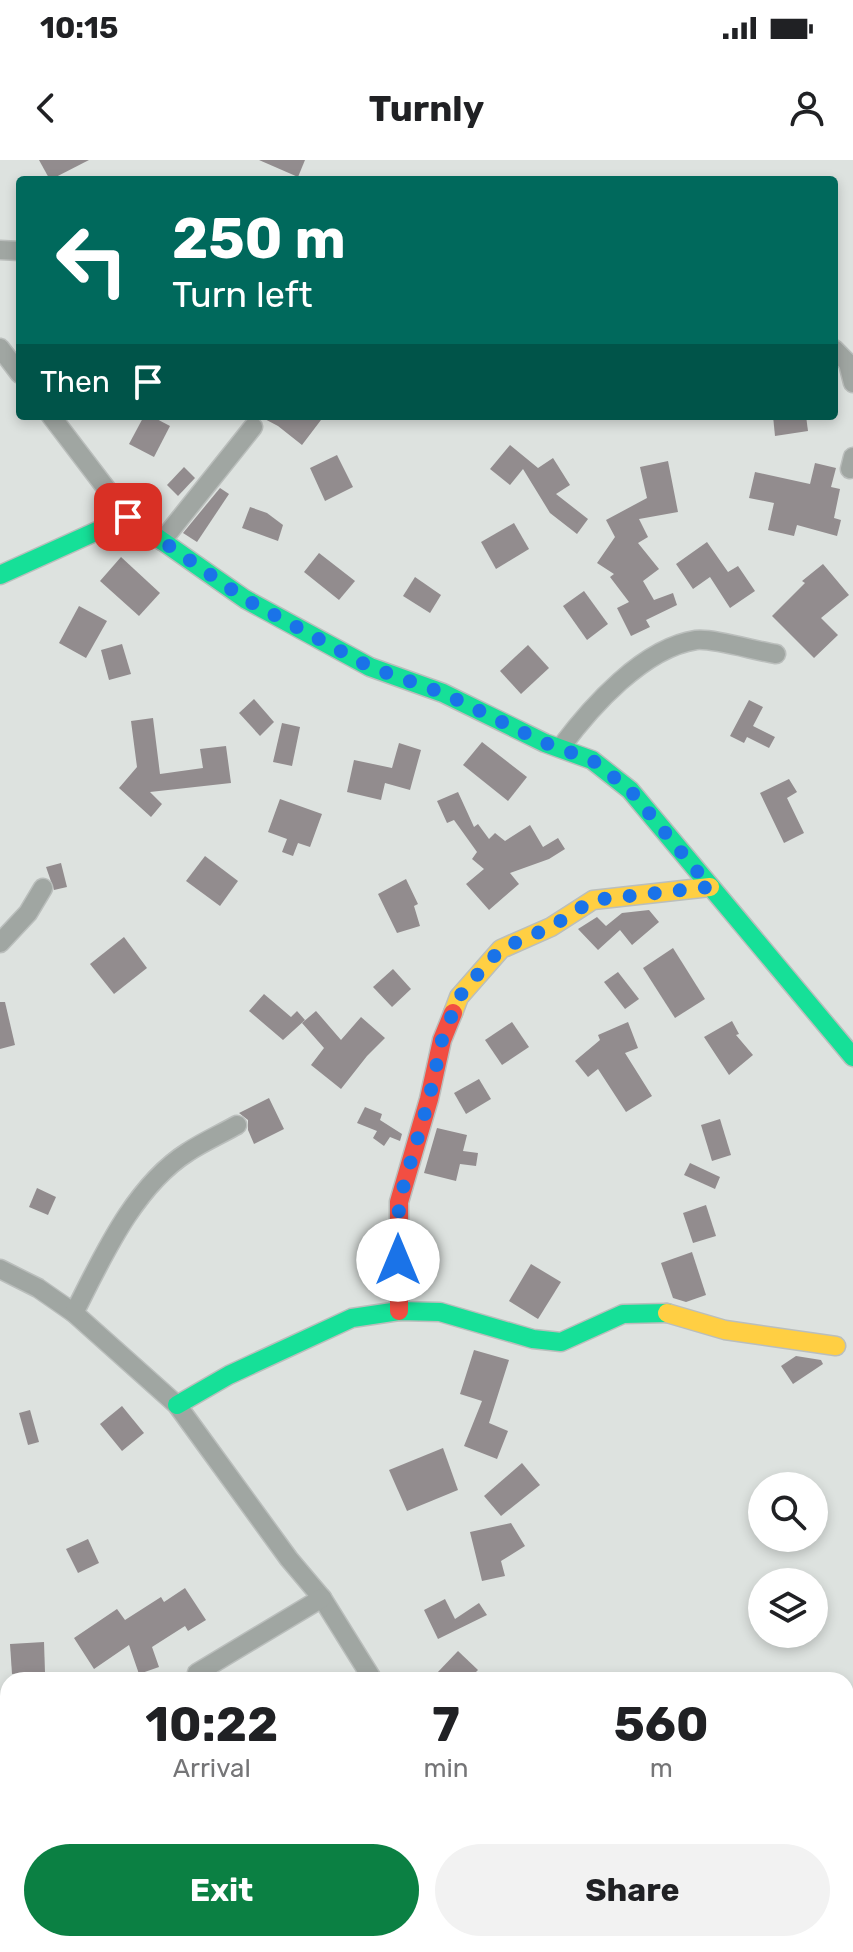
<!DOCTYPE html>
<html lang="en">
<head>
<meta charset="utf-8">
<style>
  body { margin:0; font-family:Rubik,sans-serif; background:#f2f2f2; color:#202124; height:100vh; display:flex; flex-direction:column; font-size:30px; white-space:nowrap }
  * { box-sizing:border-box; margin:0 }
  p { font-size:26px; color:#757577 }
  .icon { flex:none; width:44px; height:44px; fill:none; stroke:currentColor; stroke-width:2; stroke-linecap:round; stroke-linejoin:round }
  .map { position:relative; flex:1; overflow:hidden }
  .details { position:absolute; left:0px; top:1512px; width:854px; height:280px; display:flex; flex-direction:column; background:#fff; border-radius:24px 24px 0 0; box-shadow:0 4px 12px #0003 }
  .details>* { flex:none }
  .guide { position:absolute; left:16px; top:16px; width:822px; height:244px; border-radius:8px; box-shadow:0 4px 12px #0003; background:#00695c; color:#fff; overflow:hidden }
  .controls { position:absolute; left:748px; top:1312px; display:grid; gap:16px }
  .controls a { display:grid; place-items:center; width:80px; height:80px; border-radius:50%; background:#fff; box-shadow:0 4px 12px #0003; font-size:40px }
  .pin { position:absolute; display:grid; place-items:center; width:68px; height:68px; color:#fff; margin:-34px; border-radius:16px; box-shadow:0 4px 12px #0006 }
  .me { position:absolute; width:88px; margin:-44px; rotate:0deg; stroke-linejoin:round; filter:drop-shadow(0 0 6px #0008) }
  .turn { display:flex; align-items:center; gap:28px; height:168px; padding:0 24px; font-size:36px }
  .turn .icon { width:104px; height:104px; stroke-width:2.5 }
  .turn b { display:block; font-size:56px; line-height:68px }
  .then { display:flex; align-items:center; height:76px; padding:0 24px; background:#0003; gap:16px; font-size:30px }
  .eta { display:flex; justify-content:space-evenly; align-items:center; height:136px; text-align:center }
  .eta b { font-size:48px; font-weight:700; line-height:56px }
  .button { display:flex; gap:16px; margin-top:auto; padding:16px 24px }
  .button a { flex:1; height:92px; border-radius:48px; background:#0b8043; color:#fff; font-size:32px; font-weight:700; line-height:92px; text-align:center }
  .button a+a { background:#f2f2f2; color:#202124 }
  .status { display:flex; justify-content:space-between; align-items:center; height:56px; padding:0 40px; background:#fff; direction:ltr }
  .status svg { height:22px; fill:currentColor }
  header { display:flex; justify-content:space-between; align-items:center; height:104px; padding:0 24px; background:#fff; font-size:36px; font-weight:700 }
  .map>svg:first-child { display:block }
  .building { fill:#928c8e }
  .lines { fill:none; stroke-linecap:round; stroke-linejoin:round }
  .street-casing { stroke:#babebc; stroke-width:21 }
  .fast-casing { stroke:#babebc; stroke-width:21 }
  .slow-casing { stroke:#babebc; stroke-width:21 }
  .jam-casing { stroke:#babebc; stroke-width:21 }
  .street { stroke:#a0a6a2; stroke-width:18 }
  .fast { stroke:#16e098; stroke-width:18 }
  .slow { stroke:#ffcf43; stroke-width:18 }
  .jam { stroke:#f24e42; stroke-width:18 }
  .route { stroke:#1a73e8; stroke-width:14; stroke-dasharray:0 25.2 }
</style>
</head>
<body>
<div class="status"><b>10:15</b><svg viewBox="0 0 49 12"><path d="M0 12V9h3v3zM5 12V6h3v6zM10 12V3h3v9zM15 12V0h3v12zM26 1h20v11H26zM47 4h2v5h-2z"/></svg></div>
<header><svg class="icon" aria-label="back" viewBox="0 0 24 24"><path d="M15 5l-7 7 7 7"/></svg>Turnly<svg class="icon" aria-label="person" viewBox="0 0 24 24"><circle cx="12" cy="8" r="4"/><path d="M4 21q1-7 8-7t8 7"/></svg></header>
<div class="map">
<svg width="853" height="1792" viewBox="0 0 853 1792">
  <rect width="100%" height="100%" fill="#dde2df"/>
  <!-- building -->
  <g class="building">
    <path d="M39,0h50l-39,20z"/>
    <path d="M259,0h46l-7,17z"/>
    <path d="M144,256h7l19,10 -16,31 -25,-13z"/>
    <path d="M259,256h65l-22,29 -24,-19z"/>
    <path d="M773,256h33l2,15 -33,5z"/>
    <path d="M510,285l28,23 15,-10 17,27 -14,9 32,25 -11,15 -27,-21 -27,-44 -13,16 -20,-16z"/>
    <path d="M337,295l16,32 -28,14 -15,-33z"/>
    <path d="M668,301l10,51 -39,7 9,18 -10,6 21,26 -16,12 11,19 19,-7 4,12 -31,15 4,7 -19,9 -14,-28 12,-6 -19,-25 4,-3 -17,-11 18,-26 -9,-17 41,-22 -7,-31z"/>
    <path d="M815,303l21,5 -5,19 9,2 -6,29 7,2 -4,16 -40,-11 -3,11 -26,-6 6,-27 -25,-5 6,-26 55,12z"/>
    <path d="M184,307l11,11 -17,18 -11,-11z"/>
    <path d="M220,328l9,6 -32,48 -14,-9z"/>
    <path d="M250,347l17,6 16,12 -5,16 -36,-13z"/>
    <path d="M514,363l15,26 -33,20 -15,-27z"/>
    <path d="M707,382l21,30 10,-6 17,25 -25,17 -20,-31 -17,12 -17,-25z"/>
    <path d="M319,393l36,28 -16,19 -35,-28z"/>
    <path d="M121,397l39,36 -21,23 -39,-35z"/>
    <path d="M823,404l26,31 -28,23 17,17 -24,23 -42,-42 33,-33 -3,-2z"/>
    <path d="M415,417l26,18 -11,18 -27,-17z"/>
    <path d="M584,431l24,33 -21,16 -24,-34z"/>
    <path d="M79,446l28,15 -21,37 -27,-15z"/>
    <path d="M122,484l9,30 -22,6 -8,-30z"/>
    <path d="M528,485l21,23 -28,26 -21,-23z"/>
    <path d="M254,539l20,23 -14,14 -21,-23z"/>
    <path d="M749,540l14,7 -10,19 22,11 -6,11 -22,-11 -3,6 -14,-7z"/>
    <path d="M153,558l7,56 43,-6 -3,-19 26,-3 5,37 -81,9 12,12 -11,13 -32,-29 18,-21 -6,-46z"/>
    <path d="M282,563l18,4 -8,39 -19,-4z"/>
    <path d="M482,582l45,35 -19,24 -45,-36z"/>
    <path d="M399,583l22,7 -11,40 -25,-7 -4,17 -34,-8 7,-32 38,8z"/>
    <path d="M789,619l8,13 -10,6 17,35 -20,10 -24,-50z"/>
    <path d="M458,632l16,35 4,-3 11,15 6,-6 10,8 25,-16 13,22 15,-9 7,11 -16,10 -39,14 9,11 -30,26 -23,-26 18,-15 -12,-10 5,-7 -23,-32 -7,3 -10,-22z"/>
    <path d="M280,639l42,15 -12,33 -12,-4 -5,13 -11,-4 5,-13 -19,-7z"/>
    <path d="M205,696l33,25 -18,25 -34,-25z"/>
    <path d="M61,703l6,24 -13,3 -8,-23z"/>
    <path d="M406,719l12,25 -4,2 6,20 -23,7 -19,-39z"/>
    <path d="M649,750l10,12 -27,23 -12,-15 -22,20 -20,-21 19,-12 9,9 16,-13z"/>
    <path d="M124,777l23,31 -33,26 -24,-30z"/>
    <path d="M673,788l32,51 -30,19 -32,-50z"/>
    <path d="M393,809l18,20 -19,18 -19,-20z"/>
    <path d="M618,812l21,27 -14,10 -21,-27z"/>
    <path d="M264,834l27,23 6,-6 8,9 -22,20 -34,-29z"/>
    <path d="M0,842h5l10,43 -15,4z"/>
    <path d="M316,851l25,29 20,-23 24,21 -18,18 -26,33 -30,-24 13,-17 -22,-25z"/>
    <path d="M732,861l7,13 -3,1 17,20 -24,20 -25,-38z"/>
    <path d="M512,862l17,25 -27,18 -17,-25z"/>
    <path d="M628,862l10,26 -13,5 27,43 -26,16 -28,-43 -10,8 -13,-16 25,-21 -2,-5z"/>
    <path d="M479,919l12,20 -25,15 -12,-21z"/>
    <path d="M269,938l15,31 -30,15 -6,-14v-10l-9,-7z"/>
    <path d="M365,947l17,7 -2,6 22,14 -2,7 -10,-4 -6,9 -11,-8 4,-7 -20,-8z"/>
    <path d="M720,959l11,36 -19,6 -11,-36z"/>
    <path d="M437,968l30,7 -4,16 15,2 -2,13 -16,-2 -4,17 -32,-8z"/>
    <path d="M690,1003l30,14 -5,12 -31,-14z"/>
    <path d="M37,1028l19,9 -8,18 -19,-8z"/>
    <path d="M706,1045l10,31 -23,7 -10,-30z"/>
    <path d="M692,1092l14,43 -20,7 -13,-4 -12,-35z"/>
    <path d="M531,1104l30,18 -23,37 -29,-18z"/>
    <path d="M474,1190l35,10 -20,63 19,8 -11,28 -33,-13 18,-45 -22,-7z"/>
    <path d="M796,1196l25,4 2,4 -30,20 -12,-18z"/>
    <path d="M122,1246l22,27 -22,18 -22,-27z"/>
    <path d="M30,1250l9,32 -11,3 -9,-32z"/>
    <path d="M443,1288l15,42 -51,21 -18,-41z"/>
    <path d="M522,1303l18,22 -39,31 -17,-20z"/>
    <path d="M511,1363l14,23 -24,15 4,15 -23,5 -12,-49z"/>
    <path d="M88,1379l11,24 -21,10 -12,-24z"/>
    <path d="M185,1428l21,32 -18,11 -3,-5 -33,21 7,20 -20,7 -10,-29 -35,24 -20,-31 43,-29 8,11 36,-23 3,5z"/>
    <path d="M445,1439l10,20 24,-16 8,12 -49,24 -14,-29z"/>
    <path d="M44,1482l1,30 -33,2 -2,-30z"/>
    <path d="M458,1491l20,19 -10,10h-26l-6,-6z"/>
  </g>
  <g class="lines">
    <defs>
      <g id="street">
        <path d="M0,90l20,1"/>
        <path d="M0,188l20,26"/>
        <path d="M834,189l14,14 5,20"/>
        <path d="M51,256l77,101"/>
        <path d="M850,309l3,-12"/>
        <path d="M162,381l91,-114"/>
        <path d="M561,587c30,-40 82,-99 135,-107 17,-2 60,11 80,14"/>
        <path d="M0,783l28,-30 15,-25"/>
        <path d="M0,1109l38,19 36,25 103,92 112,154 33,39 51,82"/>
        <path d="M74,1153c28,-55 60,-127 114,-161 15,-10 33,-18 49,-27"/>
        <path d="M197,1513l125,-75"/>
        <path d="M846,1751l7,-6"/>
        <path d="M810,1784l11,8"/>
      </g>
      <g id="fast">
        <path d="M0,415l128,-58 117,82 125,68 73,26 102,50 47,17 38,30 223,267"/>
        <path d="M177,1245l52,-30 123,-57 47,-7 41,1 93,27 28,3 62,-28 44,-1"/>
      </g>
      <g id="slow">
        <path d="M453,853l6,-16 42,-48 50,-22 42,-27 117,-13"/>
        <path d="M667,1153l58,17 111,16"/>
      </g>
      <path id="jam" d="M399,1151v-109l30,-103 13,-59 11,-27"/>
    </defs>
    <!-- street casing -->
    <use href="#street" class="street-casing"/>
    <!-- fast casing -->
    <use href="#fast" class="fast-casing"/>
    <!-- slow casing -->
    <use href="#slow" class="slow-casing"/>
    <!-- jam casing -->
    <use href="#jam" class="jam-casing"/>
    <!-- street -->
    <use href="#street" class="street"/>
    <!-- fast -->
    <use href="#fast" class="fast"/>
    <!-- slow -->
    <use href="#slow" class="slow"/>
    <!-- jam -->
    <use href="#jam" class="jam"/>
  </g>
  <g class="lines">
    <!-- route -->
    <path class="route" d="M128,357l117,82 125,68 73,26 102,50 47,17 38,30 80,97 -117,13 -42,27 -50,22 -19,20 -23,28 -17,43 -13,59 -30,103 -1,58"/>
  </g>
</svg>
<div class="controls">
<a><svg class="icon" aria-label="search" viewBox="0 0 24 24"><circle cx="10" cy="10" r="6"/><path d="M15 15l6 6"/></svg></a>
<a><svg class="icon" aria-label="layers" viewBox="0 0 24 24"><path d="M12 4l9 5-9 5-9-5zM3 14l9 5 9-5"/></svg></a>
</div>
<div class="pin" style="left:128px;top:357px;background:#d93025"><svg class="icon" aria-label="arrive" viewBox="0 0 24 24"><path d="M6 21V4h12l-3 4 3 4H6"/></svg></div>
<svg class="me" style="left:398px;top:1100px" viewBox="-20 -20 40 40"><circle r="19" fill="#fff"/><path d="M0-13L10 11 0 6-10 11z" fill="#1a73e8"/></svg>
<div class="guide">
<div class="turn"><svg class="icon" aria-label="left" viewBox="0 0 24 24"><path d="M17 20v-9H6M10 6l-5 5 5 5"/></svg><div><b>250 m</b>Turn left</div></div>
<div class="then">Then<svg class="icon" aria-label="arrive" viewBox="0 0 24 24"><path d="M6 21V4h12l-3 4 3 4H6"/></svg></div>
</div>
<section class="details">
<div class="eta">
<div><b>10:22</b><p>Arrival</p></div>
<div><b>7</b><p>min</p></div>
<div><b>560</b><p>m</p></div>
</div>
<div class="button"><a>Exit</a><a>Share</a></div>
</section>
</div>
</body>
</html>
